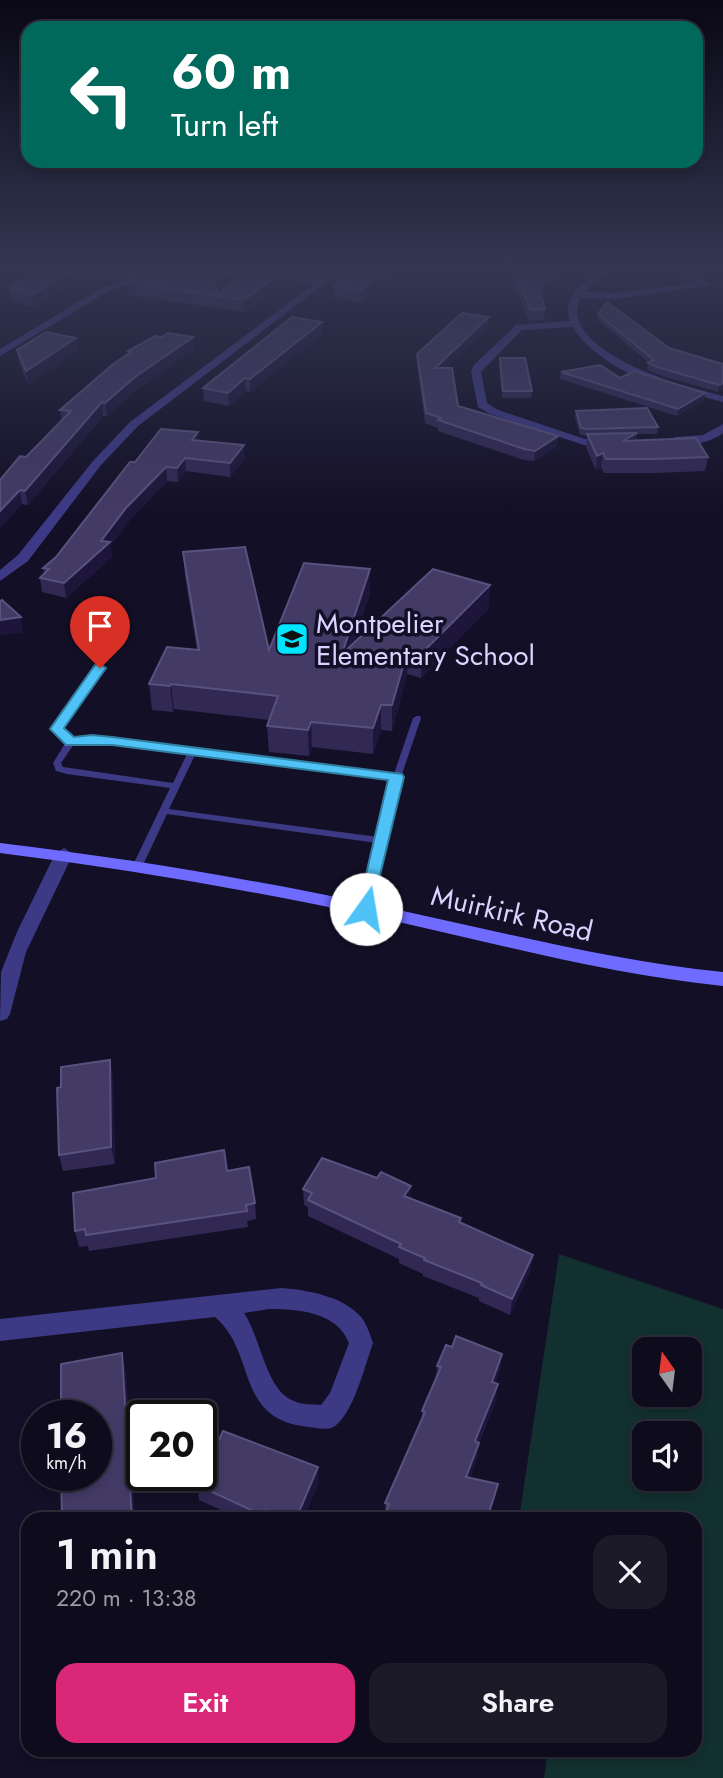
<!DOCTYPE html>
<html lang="en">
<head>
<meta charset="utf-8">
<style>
  body { margin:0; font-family:Jost,sans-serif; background:#1c1929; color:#f1f3f6; height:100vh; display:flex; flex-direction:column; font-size:26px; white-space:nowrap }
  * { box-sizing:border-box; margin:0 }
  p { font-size:23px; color:#9b9ba3 }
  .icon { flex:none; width:38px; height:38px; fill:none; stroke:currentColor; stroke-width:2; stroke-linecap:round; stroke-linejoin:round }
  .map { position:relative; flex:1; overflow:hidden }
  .details { position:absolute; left:21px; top:1512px; width:681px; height:245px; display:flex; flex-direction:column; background:#0e0b1c; border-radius:21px; box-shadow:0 4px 10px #0003,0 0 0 2px #2e2b3b }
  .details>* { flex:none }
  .hud { position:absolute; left:21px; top:21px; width:682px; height:147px; border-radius:21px; box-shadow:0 4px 10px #0003,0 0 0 2px #2e2b3b; background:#00695c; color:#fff; overflow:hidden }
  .needle { width:46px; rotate:346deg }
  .tools { position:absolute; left:632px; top:1337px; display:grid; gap:14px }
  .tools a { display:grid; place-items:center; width:70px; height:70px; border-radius:14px; background:#0e0b1c; box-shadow:0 4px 10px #0003,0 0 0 2px #2e2b3b; font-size:35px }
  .speed { position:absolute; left:21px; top:1400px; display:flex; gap:14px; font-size:35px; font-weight:700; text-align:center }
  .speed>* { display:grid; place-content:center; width:91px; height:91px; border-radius:50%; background:#0e0b1c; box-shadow:0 4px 10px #0003,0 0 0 2px #2e2b3b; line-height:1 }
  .speed small { font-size:18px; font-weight:400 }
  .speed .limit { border:4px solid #111; border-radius:10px; background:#fff; color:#111 }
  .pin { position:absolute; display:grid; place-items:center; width:60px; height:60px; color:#fff; margin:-72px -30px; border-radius:50% 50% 50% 0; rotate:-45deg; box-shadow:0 0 7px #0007 }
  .pin .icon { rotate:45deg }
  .me { position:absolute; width:77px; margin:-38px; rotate:13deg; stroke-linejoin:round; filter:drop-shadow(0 0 5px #0008) }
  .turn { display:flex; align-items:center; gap:24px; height:147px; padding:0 35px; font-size:32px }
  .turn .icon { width:91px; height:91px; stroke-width:2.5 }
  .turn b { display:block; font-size:49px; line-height:60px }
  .round { display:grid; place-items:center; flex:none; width:74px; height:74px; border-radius:21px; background:#1c1929 }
  .head { display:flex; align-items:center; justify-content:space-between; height:119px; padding:0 35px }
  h1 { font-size:42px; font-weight:600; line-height:52px }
  .action { display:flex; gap:14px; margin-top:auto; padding:14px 35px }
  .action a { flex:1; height:80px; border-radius:21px; background:#db2777; color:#fff; font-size:28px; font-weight:600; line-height:80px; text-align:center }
  .action a+a { background:#1c1929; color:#f1f3f6 }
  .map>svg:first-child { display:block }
  .green { fill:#12302f; fill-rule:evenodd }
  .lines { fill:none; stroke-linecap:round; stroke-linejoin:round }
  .lane { fill:#3d3a85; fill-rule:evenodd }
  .street { fill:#3d3a85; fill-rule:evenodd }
  .secondary { fill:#6f6bff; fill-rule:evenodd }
  .wall { fill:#312854 }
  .shaded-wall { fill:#1d163a }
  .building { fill:#433a66; stroke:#5a527e; stroke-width:2 }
  .route { fill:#4fc3f7; stroke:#337fa1; stroke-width:2 }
  .labels { text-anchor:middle; stroke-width:7; stroke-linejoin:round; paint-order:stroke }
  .poi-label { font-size:28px; fill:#d9d4ff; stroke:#130f26; text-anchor:start }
  .street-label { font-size:28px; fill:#d9d4ff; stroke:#130f26 }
</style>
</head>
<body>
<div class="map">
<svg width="723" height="1778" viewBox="0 0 723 1778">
  <rect width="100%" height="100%" fill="#130f26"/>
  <!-- green -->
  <path class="green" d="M559,1254l164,55v469h-179l4,-28h147v-231h-176zM644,1349h46v46h-46zM644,1433h46v46h-46z"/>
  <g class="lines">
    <!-- lane -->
    <path class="lane" d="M97,666h6l1,2 -43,61 12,10 19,-3 302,38 19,-56 4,-2h3l1,2 -20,59 -32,134h-6l-2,-2 16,-66 -210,-29 -25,53 -5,3 -3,-1 -2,-2 38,-79 -103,-14 -11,-3 -3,-8 13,-21 -14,-13zM92,742l95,12 -14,29 -110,-16 -2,-4 13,-19zM195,755l197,24 -14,58 -209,-28z"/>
    <!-- street -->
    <g class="street">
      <path d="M339,265h10l-211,161 -37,39 -73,96 -28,20v-11l18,-15 75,-94 37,-39 184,-138 -62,-10 -63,-1 -4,-3 1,-2h66l68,11z"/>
      <path d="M611,265h10l-28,18 -9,9 30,1 84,-10 -26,-18h10l30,20 -98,14 -34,-1c-1,5 -3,12 -3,16 5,32 56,53 82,63v4c-25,2 -75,-32 -86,-54l-51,3 -41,42 6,31 11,7 87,29 27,1v4l-28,1 -94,-31 -12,-7 -7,-35 3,-7 42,-40 54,-4c-10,-28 20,-44 41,-56z"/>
      <path d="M148,272l3,1v4l-42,14 -109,65v-7l103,-62z"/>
      <path d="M682,385l41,11v6l-45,-12 -1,-2z"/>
      <path d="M723,424v9c-13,10 -39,16 -54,7l6,-3 28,-2z"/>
      <path d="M64,848l9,6 -47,98 -16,62 -3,5 -7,2 1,-49 16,-40 38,-78z"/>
      <path d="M282,1288c25,2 61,8 79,29 6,7 9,18 12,26 -8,22 -19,69 -38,83 -7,5 -18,2 -26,1 -75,-7 -51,-73 -94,-110l-215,24v-22zM269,1309c29,0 68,3 80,34l-19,50 -9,12c-8,-1 -19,0 -27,-4 -28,-10 -33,-63 -50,-88z"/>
    </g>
    <!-- secondary -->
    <path class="secondary" d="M0,843c126,15 251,36 375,62 116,24 230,55 348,67v14c-118,-12 -232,-44 -347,-69 -125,-27 -250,-48 -376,-64z"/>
  </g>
  <!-- wall -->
  <g class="wall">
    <path d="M26,265h184l8,28 52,-25v-3h39l-11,8 -13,-2 1,11 -42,30 -115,-17 -1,-7 -2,-1 -1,-10 -15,4 -16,-5 -14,4 -47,27 -22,-7 -2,-12 22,-12z"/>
    <path d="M361,265v37l-27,-4v-12z"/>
    <path d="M568,265l-27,31 4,13 -1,11 -14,1 -17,-36 1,-12z"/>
    <path d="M598,314l71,34 54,16 -5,28 -62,-18 -9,-4 2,-7 -51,-43z"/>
    <path d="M322,322v12l-72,58 -4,-1 -17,15 -25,-5 -1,-13z"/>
    <path d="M488,327l-43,41 13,38 98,41 -22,14 -10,-1 -86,-29v-3l-13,-5 -8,-59v-10z"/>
    <path d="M162,337h31l1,12 -58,41 -29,26h-4l-75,89 -6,-1 -22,24 26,-71 36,-36 -2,-11 69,-57 -1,-2z"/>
    <path d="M17,350h61l-50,34 -9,-21z"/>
    <path d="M500,358l32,33 -1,7h-29l-3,-33z"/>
    <path d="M561,372l59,6 84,22 -27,16 -117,-37z"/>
    <path d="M576,411l82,16 -1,7h-20l-1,7 72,16 -3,14 -51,2h-50l-3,-6 -5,3 -10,-22 1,-12 -7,-1 -5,-18z"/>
    <path d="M199,440l46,18 -15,19 -44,-6 -8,11 -11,-1 -39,41 -18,24 2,11 -46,41 -24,-6 -2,-14 4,-4 -1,-6 13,-11 79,-95z"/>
    <path d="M183,552l86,98 101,-57 -16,50 136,-58 -2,24 -67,69 -14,-4 -15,57 -11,-1 -8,24 -61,-7 -3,9 -40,-4 -2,-26 2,-6 -95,-11 -1,3 -21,-2 -3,-26 48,-34 -12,-74z"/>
    <path d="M113,1077l2,87 -52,7 -4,-16z"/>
    <path d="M227,1171l28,32 1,16 -9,2 1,6 -159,24 -1,-5 -9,1 -4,-16z"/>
    <path d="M303,1189l107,9 51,20v5l72,32 -3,16 -20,44 -31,-14v-3l-56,-22v-2l-24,-11v-4l-91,-43v-9l-4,-2z"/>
    <path d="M452,1347l50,7 -2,15 -5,14 1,17 -17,43 -2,15 -7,20 25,21 -110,14v-10l37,-84v-8l14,-34 1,-11z"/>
    <path d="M319,1482l-16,37h-62l-42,-19 -2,-15z"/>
  </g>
  <!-- shaded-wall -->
  <g class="shaded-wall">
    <path d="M0,265h13l-13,6z"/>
    <path d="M90,265h2l2,11 -14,4 -47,27 -2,-12 48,-27z"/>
    <path d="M126,265h39v1l-41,9 1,2 -15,4 -2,-11z"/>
    <path d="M298,265h11l-11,8z"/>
    <path d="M391,265h14l-44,37v-12z"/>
    <path d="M560,265h8l-30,35 1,-12z"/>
    <path d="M285,270l1,12 -42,30v-12z"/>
    <path d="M489,317l-1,10 -53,51v-10z"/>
    <path d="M322,322v12l-72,58v-13z"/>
    <path d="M193,337l1,12 -58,41 -29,26 -2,-13 30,-26z"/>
    <path d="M76,338l2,12 -50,34 -2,-13z"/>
    <path d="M245,378l1,13 -17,15 -1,-13z"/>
    <path d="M723,383v6l-5,3 1,-7z"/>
    <path d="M705,393l-1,7 -27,16 1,-7z"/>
    <path d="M102,402l1,14 -75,89 -3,-14z"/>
    <path d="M198,432l1,14 -7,-6z"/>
    <path d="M637,433l-2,13 -12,-5z"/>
    <path d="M558,436l-2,11 -22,14 1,-10z"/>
    <path d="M244,445l1,13 -15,19v-14z"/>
    <path d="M603,453l-2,14 -5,3 1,-14z"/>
    <path d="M185,458l1,13 -8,11 -1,-14z"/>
    <path d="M166,467l1,14 -39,41 -18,24 2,11 -46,41 -2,-15 62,-75z"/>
    <path d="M20,490l2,14 -22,24v-17z"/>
    <path d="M370,569v24l-27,86 -1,-25z"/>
    <path d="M490,585l-2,24 -67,69 1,-25z"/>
    <path d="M21,617l2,16 -23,2v-15z"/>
    <path d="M408,649l-1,25 -15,57v-26z"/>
    <path d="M171,684l3,25 -1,3 -3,-26z"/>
    <path d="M381,705v25l-8,24v-26z"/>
    <path d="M311,722l1,25 -3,9 -1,-26z"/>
    <path d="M110,1060l3,17 2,87 -4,-17z"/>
    <path d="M411,1186l-1,17 -6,-7z"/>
    <path d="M533,1255l-3,16 -20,44 2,-16z"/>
    <path d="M122,1353l4,16 9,150h-3z"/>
    <path d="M502,1354l-2,15 -10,28 2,-15z"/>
    <path d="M498,1384l-2,16 -23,56 2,-15z"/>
    <path d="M479,1443l-2,15 -12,34 1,-15z"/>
    <path d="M318,1467l1,15 -16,37h-7z"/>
    <path d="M498,1484l-3,15 -6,20h-2z"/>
    <path d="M264,1510l1,9h-3v-4z"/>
  </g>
  <!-- building -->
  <g class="building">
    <path d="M30,265h60l-11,3 -48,27 -22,-7 26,-14z"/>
    <path d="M94,265h32l-18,5z"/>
    <path d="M167,265h43l8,28 39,-27 28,4 -41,30 -116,-17 6,-4 -10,-4z"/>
    <path d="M361,265h30l-30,25 -27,-4z"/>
    <path d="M522,265h38l-21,23 6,21 -14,1 -17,-37z"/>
    <path d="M607,302l62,46 54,16v19l-4,2 -62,-18 -9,-4 6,-3 -56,-46z"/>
    <path d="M462,313l27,4 -54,51h17l6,38 100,30 -23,15 -11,-2 -86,-29 3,-2 -15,-5 -9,-59z"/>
    <path d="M292,317l30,5 -72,57 -5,-1 -17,15 -25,-5z"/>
    <path d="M46,332l30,6 -50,33 -9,-21z"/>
    <path d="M168,333l25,4 -58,40 -30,26 -3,-1 -77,89 -5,-1 -20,21v-31l20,-24 6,1 45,-46 -11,-1 52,-45 19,-13 -3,-1 27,-15 7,1z"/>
    <path d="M500,358h25l7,33h-29z"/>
    <path d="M600,365l20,13 14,-7 71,22 -27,16 -117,-37z"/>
    <path d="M647,408l11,19 -72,2 -5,-1 -5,-17z"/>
    <path d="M161,429l37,3 -6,8 52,5 -14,18 -45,-5 -8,10 -11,-1 -40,41 -25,33 9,1 -46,41 -24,-5 9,-9 -6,-1 13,-11 74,-95h5z"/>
    <path d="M637,433l-14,8 73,-3 12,19 -52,2h-50l-3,-6 -6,3 -10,-22z"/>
    <path d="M245,547l24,103 35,-87 66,6 -28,85 91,-85 57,16 -68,68 -14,-4 -16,56h-11l-8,23 -62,-6 -3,8 -41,-4 11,-30 -107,-12 -1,2 -21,-2 18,-37 32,3 -16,-98z"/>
    <path d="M2,600l19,17 -21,3v-19z"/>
    <path d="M110,1060l1,87 -52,8 -2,-67 4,-1v-20z"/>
    <path d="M224,1150l3,21 22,-4 6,36 -9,2 1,6 -161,24 -1,-6 -10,2 -2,-38 83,-15 -1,-15z"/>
    <path d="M322,1158l55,20 4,-6 30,14 -7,10 57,22 -2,4 74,33 -21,44 -31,-14 1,-2 -58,-23 1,-2 -26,-11 2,-3 -93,-44 4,-7 -9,-4z"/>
    <path d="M456,1336l46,18 -10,28 6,2 -23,57 4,2 -13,34 32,7 -11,35h-104l6,-15 -4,-1 40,-91 -3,-1 19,-44 -4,-1 9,-21 6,2z"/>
    <path d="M122,1353l10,166h-70l-1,-44h35v-59h-35v-52z"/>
    <path d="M223,1431l95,36 -22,52h-10l-22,-9 -2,5 -65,-30z"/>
  </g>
  <!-- sky -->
  <linearGradient id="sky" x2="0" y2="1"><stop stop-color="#0a0815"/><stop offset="0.52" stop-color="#333752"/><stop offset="1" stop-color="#333752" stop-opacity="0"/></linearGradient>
  <rect width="723" height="514" fill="url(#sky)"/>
  <!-- route -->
  <path class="route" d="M100,664l6,4 -42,60 10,9 18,-2 20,2 290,37 2,3 -33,135h-11l-2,-3 30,-129 -276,-35h-46l-16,-16 45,-64z"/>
  <!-- icons -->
  <defs>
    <symbol id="school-square" viewBox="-11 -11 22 22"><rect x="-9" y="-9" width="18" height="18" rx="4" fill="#00e5ff" stroke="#130f26"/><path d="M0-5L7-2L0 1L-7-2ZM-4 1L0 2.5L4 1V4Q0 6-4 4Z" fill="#111"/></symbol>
  </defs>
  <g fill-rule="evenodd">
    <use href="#school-square" x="273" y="620" width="38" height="38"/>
  </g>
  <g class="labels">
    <!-- poi labels -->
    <g class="poi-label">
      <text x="316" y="633">Montpelier<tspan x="316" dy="32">Elementary School</tspan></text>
    </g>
    <!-- street labels -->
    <g class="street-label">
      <text transform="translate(512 913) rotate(13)" y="10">Muirkirk Road</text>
    </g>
  </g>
</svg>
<div class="tools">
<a><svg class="needle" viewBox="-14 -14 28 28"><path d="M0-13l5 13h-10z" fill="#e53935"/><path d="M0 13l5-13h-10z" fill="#9b9ba3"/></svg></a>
<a><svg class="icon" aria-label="sound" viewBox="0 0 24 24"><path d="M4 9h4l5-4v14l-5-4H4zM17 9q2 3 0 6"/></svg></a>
</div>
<div class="speed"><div>16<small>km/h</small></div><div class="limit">20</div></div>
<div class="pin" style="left:100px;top:668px;background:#d93025"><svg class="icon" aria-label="arrive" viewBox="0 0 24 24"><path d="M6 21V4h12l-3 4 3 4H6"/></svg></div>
<svg class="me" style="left:366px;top:909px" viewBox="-20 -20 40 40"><circle r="19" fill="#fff"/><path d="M0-13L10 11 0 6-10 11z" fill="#4fc3f7"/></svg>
<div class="hud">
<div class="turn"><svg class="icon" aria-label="left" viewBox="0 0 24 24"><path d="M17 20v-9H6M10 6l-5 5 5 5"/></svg><div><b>60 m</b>Turn left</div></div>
</div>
<section class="details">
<div class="head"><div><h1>1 min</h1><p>220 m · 13:38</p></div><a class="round"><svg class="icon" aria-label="close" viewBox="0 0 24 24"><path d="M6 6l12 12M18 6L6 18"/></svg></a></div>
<div class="action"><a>Exit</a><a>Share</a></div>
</section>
</div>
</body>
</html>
